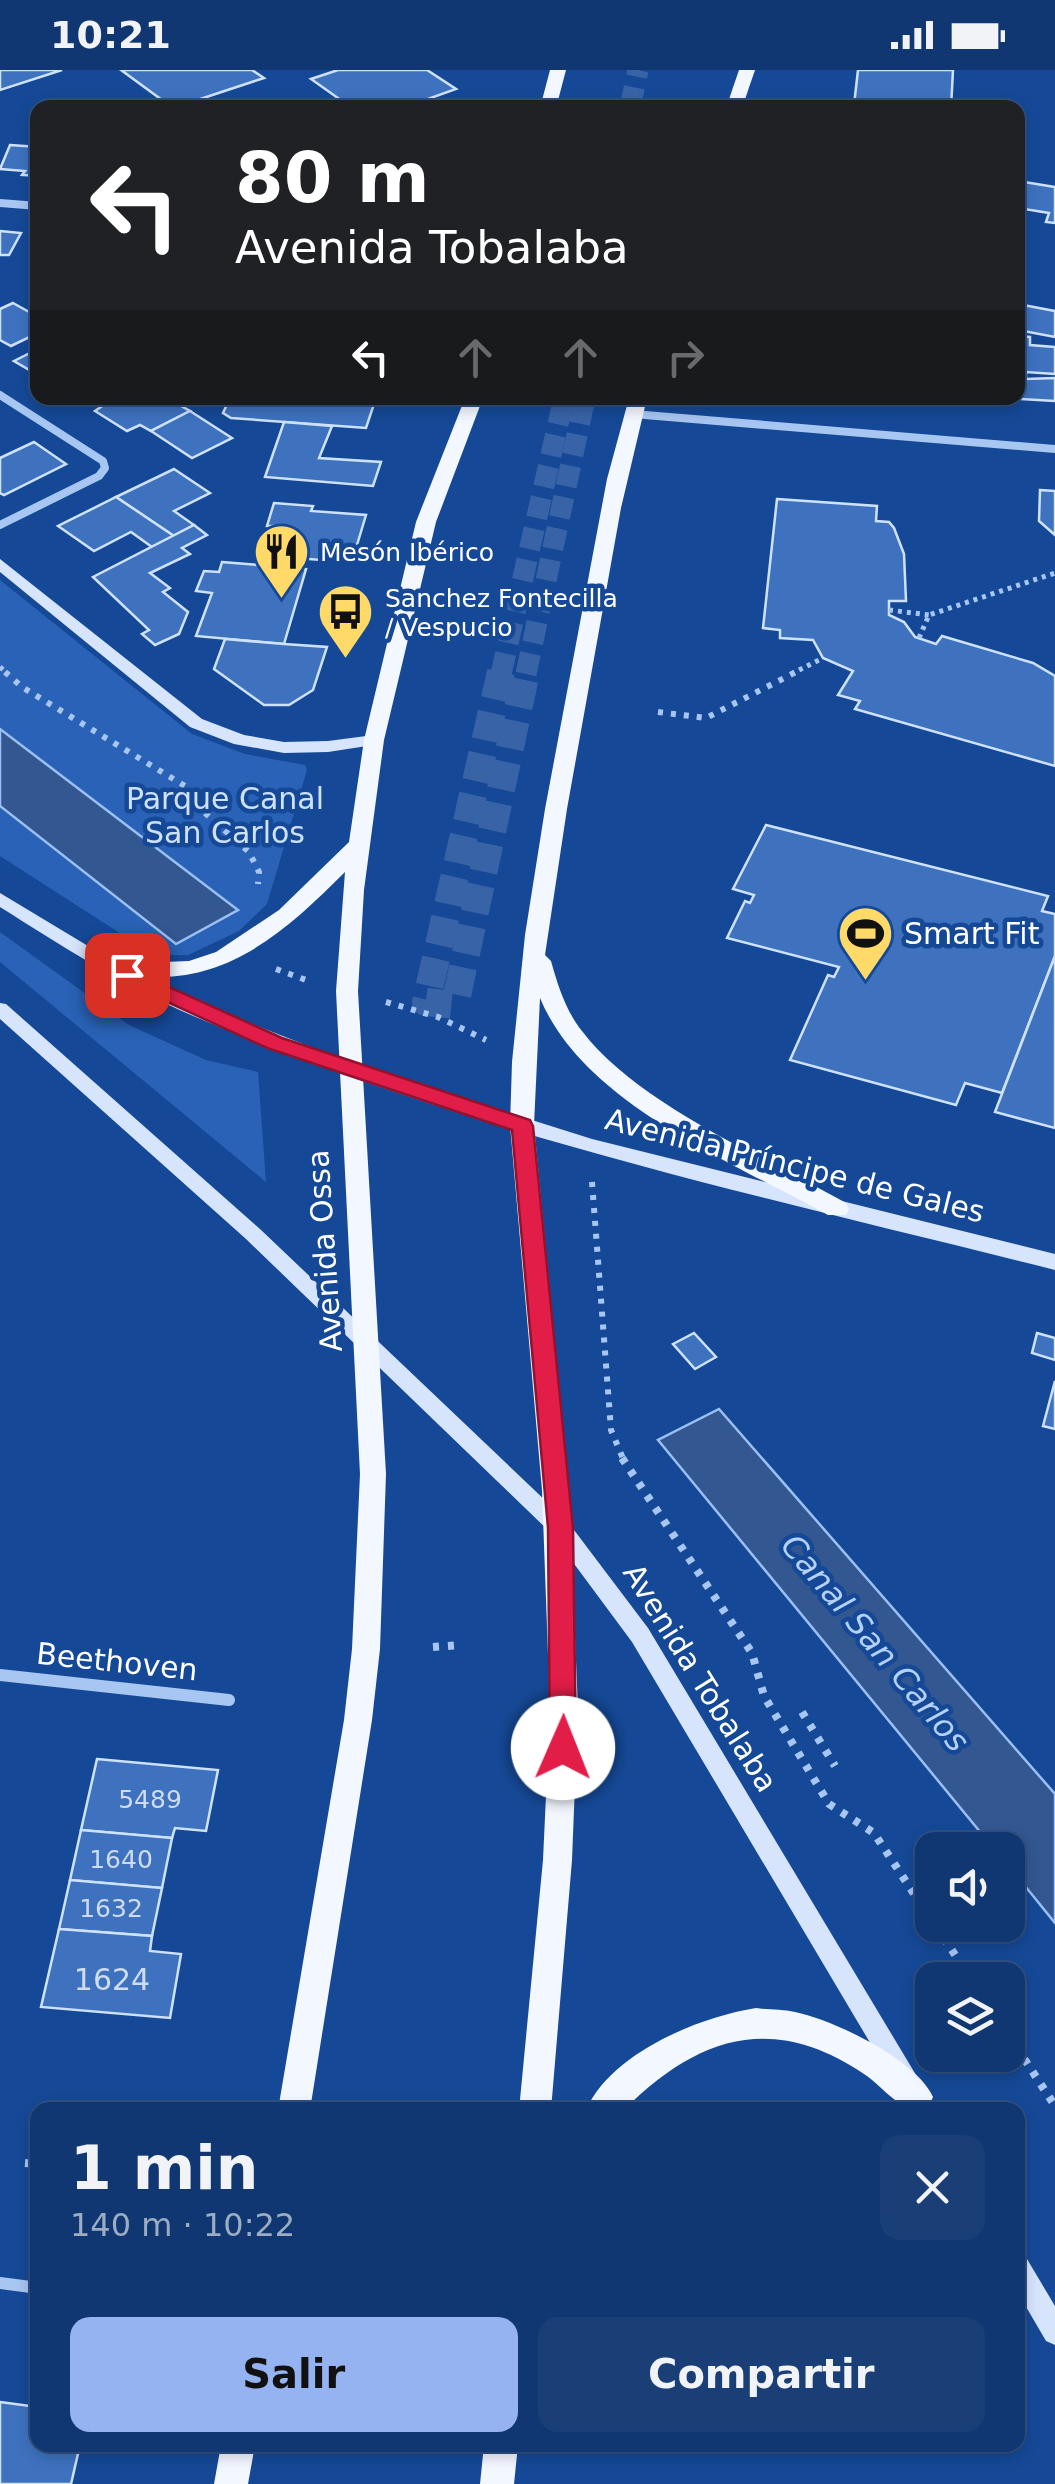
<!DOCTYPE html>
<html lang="es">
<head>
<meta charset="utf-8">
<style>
  body { margin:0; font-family:"DejaVu Sans",sans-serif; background:#193f76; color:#f1f3f6; height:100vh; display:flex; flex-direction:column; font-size:38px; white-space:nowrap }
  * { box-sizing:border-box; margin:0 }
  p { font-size:32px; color:#9cacc3 }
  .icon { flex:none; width:55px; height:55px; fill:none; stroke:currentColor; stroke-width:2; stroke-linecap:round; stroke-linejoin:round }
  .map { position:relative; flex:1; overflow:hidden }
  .panel { position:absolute; left:30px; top:2032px; width:995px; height:350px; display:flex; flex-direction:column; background:#103771; border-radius:20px; box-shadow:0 5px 15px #0003,0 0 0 2px #305184 }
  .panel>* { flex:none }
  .hud { position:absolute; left:30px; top:30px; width:995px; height:305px; border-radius:20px; box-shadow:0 5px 15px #0003,0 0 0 2px #305184; background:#202124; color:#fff; overflow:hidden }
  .buttons { position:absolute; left:915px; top:1762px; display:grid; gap:20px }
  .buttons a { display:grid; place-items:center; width:110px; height:110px; border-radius:20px; background:#103771; box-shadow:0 5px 15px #0003,0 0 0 2px #305184; font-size:50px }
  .pin { position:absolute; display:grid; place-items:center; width:85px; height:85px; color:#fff; margin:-42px; border-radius:20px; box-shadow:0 5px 15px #0006 }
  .me { position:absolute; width:110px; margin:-55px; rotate:1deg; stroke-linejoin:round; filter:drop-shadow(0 0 8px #0008) }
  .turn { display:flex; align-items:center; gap:35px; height:210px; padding:0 40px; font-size:45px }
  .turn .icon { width:130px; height:130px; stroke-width:2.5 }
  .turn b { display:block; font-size:70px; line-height:85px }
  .lanes { display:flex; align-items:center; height:95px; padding:0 40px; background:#0003; justify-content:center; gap:50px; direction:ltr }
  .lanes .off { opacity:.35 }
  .round { display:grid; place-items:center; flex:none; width:105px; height:105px; border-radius:20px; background:#193f76 }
  .overview { display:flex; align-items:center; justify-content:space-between; height:170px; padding:0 40px }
  h1 { font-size:60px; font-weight:800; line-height:75px }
  .primary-button { display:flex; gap:20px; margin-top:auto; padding:20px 40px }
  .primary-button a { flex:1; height:115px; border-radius:20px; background:#95b2f1; color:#111; font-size:40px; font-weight:800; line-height:115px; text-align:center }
  .primary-button a+a { background:#193f76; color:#f1f3f6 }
  .status { display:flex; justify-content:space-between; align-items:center; height:70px; padding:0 50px; background:#103771; direction:ltr }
  .status svg { height:28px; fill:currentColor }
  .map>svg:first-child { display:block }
  .green { fill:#2962b6 }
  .water { fill:#335791; stroke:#9ac0f5; stroke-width:2.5 }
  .building { fill:#3e72bf; stroke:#cfe2fc; stroke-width:2.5 }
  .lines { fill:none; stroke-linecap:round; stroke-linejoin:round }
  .highway-tunnel-far1 { stroke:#3864a7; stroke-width:21; stroke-dasharray:21 11; stroke-linecap:butt }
  .highway-tunnel { stroke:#3864a7; stroke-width:28; stroke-dasharray:28 14; stroke-linecap:butt }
  .path-far2 { stroke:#a8c6f2; stroke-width:5; stroke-dasharray:4 5; stroke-linecap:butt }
  .path-far1 { stroke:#a8c6f2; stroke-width:6; stroke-dasharray:5 8; stroke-linecap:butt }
  .path { stroke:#a8c6f2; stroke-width:8; stroke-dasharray:6 9; stroke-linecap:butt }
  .street-far1 { stroke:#a8c6f2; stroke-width:8 }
  .street { stroke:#a8c6f2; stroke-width:12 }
  .secondary { fill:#d7e5fc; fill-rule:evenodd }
  .primary { fill:#f3f7ff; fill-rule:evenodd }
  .route { fill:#e11d48; stroke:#92132f; stroke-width:2.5 }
  .labels { text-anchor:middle; stroke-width:9; stroke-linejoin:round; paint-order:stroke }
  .far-poi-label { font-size:25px; fill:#fff; stroke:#154997; text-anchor:start }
  .number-label { font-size:25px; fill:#cfdcef }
  .park-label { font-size:30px; fill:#cfe2fc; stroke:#154997 }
  .poi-label { font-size:30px; fill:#fff; stroke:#154997; text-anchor:start }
  .street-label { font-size:30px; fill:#fff; stroke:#154997 }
  .near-number-label { font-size:30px; fill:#cfdcef }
  .water-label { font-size:32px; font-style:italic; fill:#b4d1f9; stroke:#154997 }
</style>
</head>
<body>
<div class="status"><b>10:21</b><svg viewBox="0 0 49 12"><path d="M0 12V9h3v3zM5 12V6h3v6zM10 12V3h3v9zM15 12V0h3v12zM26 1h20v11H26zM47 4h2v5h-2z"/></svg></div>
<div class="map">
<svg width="1055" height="2414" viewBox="0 0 1055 2414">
  <rect width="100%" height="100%" fill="#154997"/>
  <!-- green -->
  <g class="green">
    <path d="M0,510l192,154 53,20 60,11 2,5 -40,134 -28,27 -51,24h-18l-41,-16 -129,-83v-49l175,138 63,-34 -238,-182z"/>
    <path d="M0,862l129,93 77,35 52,12 8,110 -266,-220z"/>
  </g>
  <!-- water -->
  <g class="water">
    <path d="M0,660v-1l238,181 -62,34 -176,-138z"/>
    <path d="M719,1339l336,385v129l-47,-58v-15h-13l-337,-410z"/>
  </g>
  <!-- building -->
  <g class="building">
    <path d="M0,0h62l-62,20z"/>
    <path d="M121,0h131l12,8 -91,30z"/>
    <path d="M338,0h89l29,19 -53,19h-51l-41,-29z"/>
    <path d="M858,0h95l-2,38 -97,-3z"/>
    <path d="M10,75l28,2v29l-16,-1 3,-4 -25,-2z"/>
    <path d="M1018,111l37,6v36l-9,-1 3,-9 -31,-5z"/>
    <path d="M0,161l21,2 -12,22h-9z"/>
    <path d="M13,233l25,14v16l-27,13 -11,-6v-31z"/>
    <path d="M1018,234l37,7v26l-37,-7z"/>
    <path d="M1018,266l12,1v8l25,2v27l-29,-2v7l29,-1v23l-51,-3h14z"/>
    <path d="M38,279v26l-24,-14z"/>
    <path d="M114,328h53l23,13 -39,20 -11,-6 -13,6 -32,-20z"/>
    <path d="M230,328h94l51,3 -9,27 -135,-10 -8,-5z"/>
    <path d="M190,341l42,27 -40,20 -41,-27z"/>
    <path d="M284,352l48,4 -13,32 62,4 -8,24 -108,-9z"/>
    <path d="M34,372l32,22 -62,31 -4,-2v-35z"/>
    <path d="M174,399l36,24 -36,18 20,14 -20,11 -58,-39z"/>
    <path d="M1040,420l15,1v44l-16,-14z"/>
    <path d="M116,427l58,39 -22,11 -21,-15 -37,19 -36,-25z"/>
    <path d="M777,429l100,7 -1,15 13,1 5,6 10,26 2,47h-17v14l15,7 11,15 21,7 6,-8 91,27 22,13v90l-200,-57 5,-8 -22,-6 15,-24 -30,-13 -10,-18 -33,-2v-8l-17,-2z"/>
    <path d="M274,433l39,3 -2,5 55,4 -12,40 -31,-3 -2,8 -38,-3 -3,10 -24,-2 8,-28 10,1 3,-12h-10z"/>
    <path d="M194,455l13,10 -25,13 8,6 -40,19 20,15 -7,4 25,20 -9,22 -24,11 -13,-11 7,-4 -56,-53z"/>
    <path d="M222,492l84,7 -22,75 -88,-8 16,-43 -16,-2 8,-20 15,1z"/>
    <path d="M225,569l59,5 43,3 -14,43 -24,15h-25l-50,-36z"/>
    <path d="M766,755l282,71 -6,15 13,3v42l-53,137 -37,-10 -9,22 -166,-45 38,-85 6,2 5,-10 -112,-29 18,-37 5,2 4,-8 -21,-6z"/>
    <path d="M1055,886v172l-60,-16z"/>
    <path d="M694,1263l22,24 -21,12 -22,-25z"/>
    <path d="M1037,1263l18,5v22l-23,-7z"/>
    <path d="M1055,1311v48l-12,-3z"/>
    <path d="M97,1689l121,11 -12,61 -31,-3 -3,10 -91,-8z"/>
    <path d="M81,1760l91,8 -10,50 -92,-8z"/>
    <path d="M70,1810l92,8 -10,48 -93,-7z"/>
    <path d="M59,1859l93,7 -2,15 31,3 -11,64 -129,-11z"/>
    <path d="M0,2332l38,5v38h42l-9,39h-71z"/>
  </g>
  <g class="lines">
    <!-- highway-tunnel-far1 -->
    <g class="highway-tunnel-far1">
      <path d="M630,38l8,-38"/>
      <path d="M501,604l63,-276"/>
      <path d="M526,604l59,-276"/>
    </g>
    <!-- highway-tunnel -->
    <path class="highway-tunnel" d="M501,602l-75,330 29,3 71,-333"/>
    <!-- path-far2 -->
    <g class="path-far2">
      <path d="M889,540l40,5"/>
      <path d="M919,568l10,-23 126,-42"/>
      <path d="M0,597l8,7"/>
      <path d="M791,604l32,-16"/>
    </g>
    <!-- path-far1 -->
    <g class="path-far1">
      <path d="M5,602l17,15 163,99 19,26 45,40 10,20 -1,12"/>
      <path d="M658,642l48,6 90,-46"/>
      <path d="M276,899l30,11"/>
      <path d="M386,932l52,15 48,23"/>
      <path d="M592,1112l19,248 13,31"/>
    </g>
    <!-- path -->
    <g class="path">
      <path d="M622,1388l130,195 12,43 65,108 45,29 58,88"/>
      <path d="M433,1577l29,-2"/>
      <path d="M802,1642l33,54"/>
      <path d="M935,1855l37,55"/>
      <path d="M1008,1964l47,72"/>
      <path d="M25,2093l13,1"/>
      <path d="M679,2376h59"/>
    </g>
    <!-- street-far1 -->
    <g class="street-far1">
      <path d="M0,133l38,3"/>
      <path d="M0,325l103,66 2,7 -6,8 -99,49"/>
      <path d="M633,344l422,35"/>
    </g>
    <!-- street -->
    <g class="street">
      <path d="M0,1605l229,25"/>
      <path d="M0,2213l38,5"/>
    </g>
    <!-- secondary -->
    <g class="secondary">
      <path d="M0,489l202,160 42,16 40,7 44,-1 46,-6 8,5 -2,4 -52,8 -44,1 -50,-9 -44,-17 -190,-155z"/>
      <path d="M0,823l108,65 93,46 156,61 235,74 463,115v16c-291,-73 -587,-137 -864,-255 -67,-29 -129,-69 -191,-108z"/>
      <path d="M0,933l6,1 254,225 308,293 80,106 289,482h-27l-278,-468 -80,-108 -306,-295 -246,-220z"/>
      <path d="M1018,2185l9,4 28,47v39l-9,-4 -28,-48z"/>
    </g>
    <!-- primary -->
    <g class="primary">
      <path d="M550,0h16l-10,38h-16z"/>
      <path d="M739,0h16l-13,38h-16z"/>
      <path d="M465,328h18l-47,124 -52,218 -20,150 -6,101 28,483 -6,175 -8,71 -62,390h-32l66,-390 8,-71 8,-175 -24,-483 9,-119c-60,60 -121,116 -212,103 -14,-2 -34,-2 -42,-13l11,-8 62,8 25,-1 27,-9 63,-42 70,-68 15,-102 52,-218z"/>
      <path d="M629,328h18l-26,110 -54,301 -22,146 6,6c7,25 15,50 31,70 55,73 184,127 264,172l3,6 -3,6h-18c-95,-53 -244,-111 -288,-217l-6,127 35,365 9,219 -6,151 -21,250h-32l24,-250 7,-151 -8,-219 -32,-365 2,-63 13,-127 20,-126 62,-330z"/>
      <path d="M756,1938c13,2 27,1 39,4 39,8 122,48 138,85l-5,11c-26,8 -44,-21 -64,-34 -92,-62 -167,-37 -240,36h-38c25,-57 113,-93 170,-102z"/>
      <path d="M221,2375h34l-7,39h-34z"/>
      <path d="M484,2375h34l-4,39h-34z"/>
    </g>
  </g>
  <!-- route -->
  <path class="route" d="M127,898l155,70 248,82 3,6 40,402 3,220 -4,8 -9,4 -9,-4 -4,-8 -2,-220 -36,-398 -245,-82 -147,-68 -3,-5 3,-5z"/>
  <!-- icons -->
  <defs>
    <symbol id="restaurant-pin" viewBox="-11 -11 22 30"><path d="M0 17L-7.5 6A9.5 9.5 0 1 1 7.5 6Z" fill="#ffda69" stroke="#154997"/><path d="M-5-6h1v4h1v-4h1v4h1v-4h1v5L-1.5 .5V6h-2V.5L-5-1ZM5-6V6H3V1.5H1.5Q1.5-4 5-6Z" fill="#111"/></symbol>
    <symbol id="bus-pin" viewBox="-11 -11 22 30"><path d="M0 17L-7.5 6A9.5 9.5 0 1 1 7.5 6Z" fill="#ffda69" stroke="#154997"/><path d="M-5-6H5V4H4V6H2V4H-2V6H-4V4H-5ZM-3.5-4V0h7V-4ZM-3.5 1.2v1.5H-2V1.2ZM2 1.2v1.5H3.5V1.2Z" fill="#111"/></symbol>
    <symbol id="stadium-pin" viewBox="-11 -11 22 30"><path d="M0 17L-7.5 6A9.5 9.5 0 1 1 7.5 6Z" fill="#ffda69" stroke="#154997"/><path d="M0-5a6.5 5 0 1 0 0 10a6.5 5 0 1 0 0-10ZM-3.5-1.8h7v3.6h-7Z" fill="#111"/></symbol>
  </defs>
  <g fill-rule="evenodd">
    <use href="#restaurant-pin" x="250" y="450" width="63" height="86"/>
    <use href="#bus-pin" x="314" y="510" width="63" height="86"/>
    <use href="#stadium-pin" x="834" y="832" width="63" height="86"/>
  </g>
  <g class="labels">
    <!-- far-poi labels -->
    <g class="far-poi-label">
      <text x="320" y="491">Mesón Ibérico</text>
      <text x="385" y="537">Sanchez Fontecilla<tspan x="385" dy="29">/ Vespucio</tspan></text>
    </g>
    <!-- number labels -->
    <g class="number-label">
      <text x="150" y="1738">5489</text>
      <text x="121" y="1798">1640</text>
      <text x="111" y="1847">1632</text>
    </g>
    <!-- park labels -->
    <g class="park-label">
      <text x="225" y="739">Parque Canal<tspan x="225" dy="34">San Carlos</tspan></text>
    </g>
    <!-- poi labels -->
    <g class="poi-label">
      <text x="904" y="874">Smart Fit</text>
    </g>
    <!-- street labels -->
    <g class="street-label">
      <text transform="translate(795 1096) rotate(14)" y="10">Avenida Príncipe de Gales</text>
      <text transform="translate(325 1181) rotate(-94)" y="10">Avenida Ossa</text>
      <text transform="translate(117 1592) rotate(6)" y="10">Beethoven</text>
      <text transform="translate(700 1608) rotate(58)" y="10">Avenida Tobalaba</text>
    </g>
    <!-- near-number labels -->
    <g class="near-number-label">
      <text x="112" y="1920">1624</text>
    </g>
    <!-- water labels -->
    <g class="water-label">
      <text transform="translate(875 1573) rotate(50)" y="11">Canal San Carlos</text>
    </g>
  </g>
</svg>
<div class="buttons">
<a><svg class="icon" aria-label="sound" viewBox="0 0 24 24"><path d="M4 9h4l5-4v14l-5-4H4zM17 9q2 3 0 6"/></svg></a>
<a><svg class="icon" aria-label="layers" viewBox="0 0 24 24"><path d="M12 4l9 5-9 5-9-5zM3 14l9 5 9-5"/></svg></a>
</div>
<div class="pin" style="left:127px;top:905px;background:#d93025"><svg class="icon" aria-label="arrive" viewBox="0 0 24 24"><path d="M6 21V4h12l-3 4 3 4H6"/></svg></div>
<svg class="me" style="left:563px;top:1678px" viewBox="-20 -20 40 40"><circle r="19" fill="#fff"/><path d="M0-13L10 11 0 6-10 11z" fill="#e11d48"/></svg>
<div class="hud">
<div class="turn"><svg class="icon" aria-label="left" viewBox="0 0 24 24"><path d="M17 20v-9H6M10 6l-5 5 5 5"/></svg><div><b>80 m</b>Avenida Tobalaba</div></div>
<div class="lanes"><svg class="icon" aria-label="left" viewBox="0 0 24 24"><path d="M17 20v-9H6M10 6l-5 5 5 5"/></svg><svg class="icon off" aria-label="ahead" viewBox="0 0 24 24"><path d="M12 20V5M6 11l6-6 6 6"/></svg><svg class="icon off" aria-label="ahead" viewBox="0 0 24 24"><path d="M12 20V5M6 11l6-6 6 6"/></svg><svg class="icon off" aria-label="right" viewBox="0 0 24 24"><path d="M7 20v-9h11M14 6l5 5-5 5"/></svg></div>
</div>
<section class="panel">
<div class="overview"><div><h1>1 min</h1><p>140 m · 10:22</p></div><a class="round"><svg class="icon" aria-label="close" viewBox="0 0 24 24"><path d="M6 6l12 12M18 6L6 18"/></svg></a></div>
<div class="primary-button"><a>Salir</a><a>Compartir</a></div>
</section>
</div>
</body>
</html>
